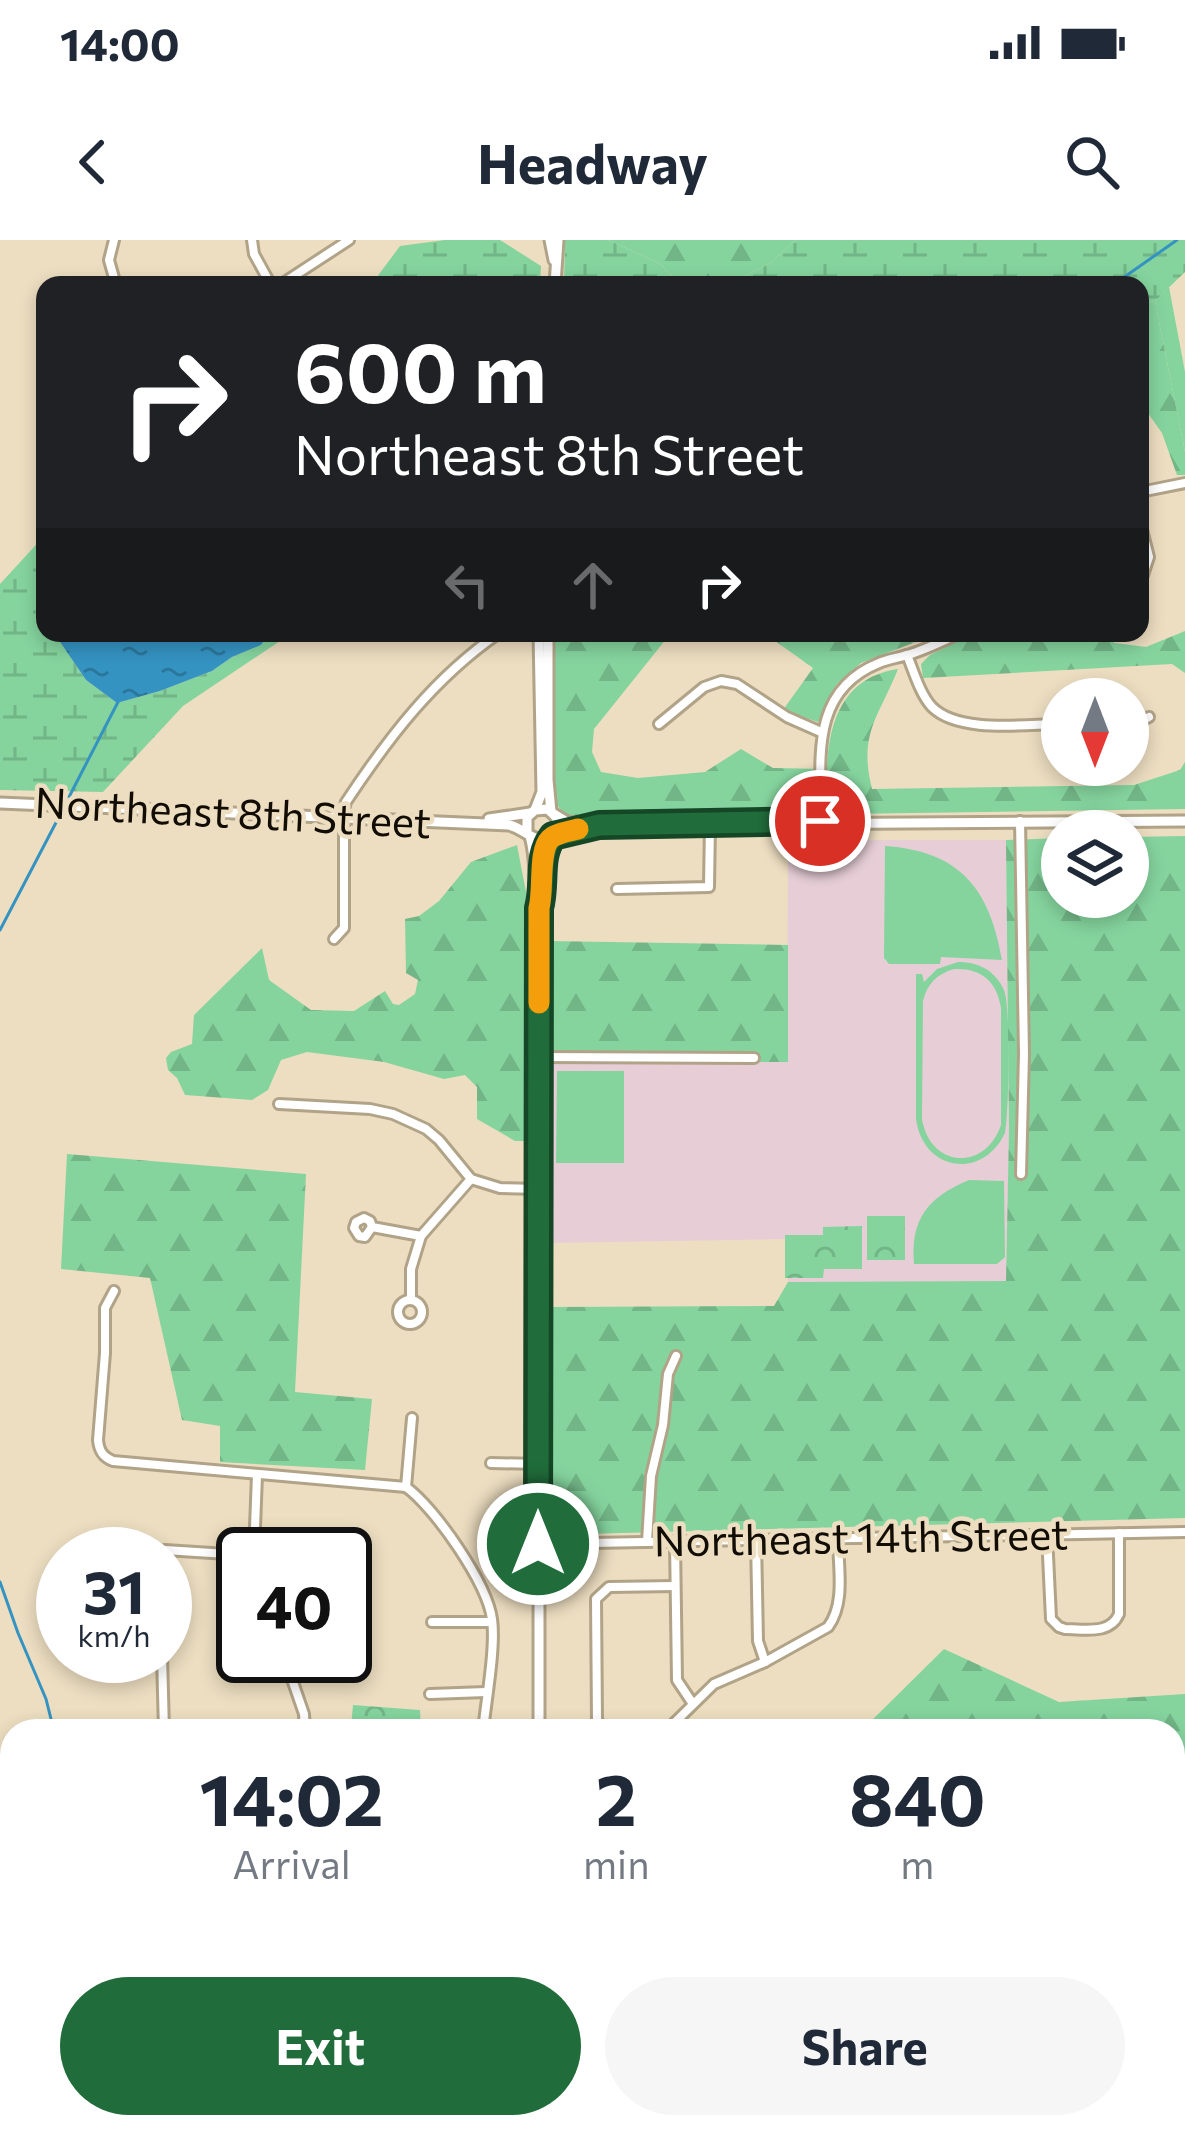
<!DOCTYPE html>
<html lang="en">
<head>
<meta charset="utf-8">
<style>
  body { margin:0; font-family:Commissioner,sans-serif; background:#f6f6f7; color:#1f2937; height:100vh; display:flex; flex-direction:column; font-size:45px; white-space:nowrap }
  * { box-sizing:border-box; margin:0 }
  p { font-size:39px; color:#747a83 }
  .icon { flex:none; width:66px; height:66px; fill:none; stroke:currentColor; stroke-width:2; stroke-linecap:round; stroke-linejoin:round }
  .map { position:relative; flex:1; overflow:hidden }
  .sheet { position:absolute; left:0px; top:1479px; width:1185px; height:420px; display:flex; flex-direction:column; background:#fff; border-radius:36px 36px 0 0; box-shadow:0 6px 18px #0003 }
  .sheet>* { flex:none }
  .top-card { position:absolute; left:36px; top:36px; width:1113px; height:366px; border-radius:24px; box-shadow:0 6px 18px #0003; background:#202124; color:#fff; overflow:hidden }
  .needle { width:78px; rotate:180deg }
  .controls { position:absolute; left:1041px; top:438px; display:grid; gap:24px }
  .controls a { display:grid; place-items:center; width:108px; height:108px; border-radius:50%; background:#fff; box-shadow:0 6px 18px #0003; font-size:60px }
  .speed { position:absolute; left:36px; top:1287px; display:flex; gap:24px; font-size:60px; font-weight:700; text-align:center }
  .speed>* { display:grid; place-content:center; width:156px; height:156px; border-radius:50%; background:#fff; box-shadow:0 6px 18px #0003; line-height:1 }
  .speed small { font-size:30px; font-weight:400 }
  .speed .limit { border:6px solid #111; border-radius:18px; background:#fff; color:#111 }
  .pin { position:absolute; display:grid; place-items:center; width:102px; height:102px; color:#fff; margin:-51px; border:6px solid #fff; border-radius:50%; box-shadow:0 3px 12px #0007 }
  .me { position:absolute; width:132px; margin:-66px; rotate:0deg; stroke-linejoin:round; filter:drop-shadow(0 0 9px #0008) }
  .turn { display:flex; align-items:center; gap:42px; height:252px; padding:0 60px; font-size:54px }
  .turn .icon { width:156px; height:156px; stroke-width:2.5 }
  .turn b { display:block; font-size:84px; line-height:102px }
  .lanes { display:flex; align-items:center; height:114px; padding:0 60px; background:#0003; justify-content:center; gap:60px; direction:ltr }
  .lanes .off { opacity:.35 }
  .eta { display:flex; justify-content:space-evenly; align-items:center; height:204px; text-align:center }
  .eta b { font-size:72px; font-weight:700; line-height:84px }
  .cta { display:flex; gap:24px; margin-top:auto; padding:24px 60px }
  .cta a { flex:1; height:138px; border-radius:72px; background:#206c3a; color:#fff; font-size:48px; font-weight:700; line-height:138px; text-align:center }
  .cta a+a { background:#f6f6f7; color:#1f2937 }
  .status { display:flex; justify-content:space-between; align-items:center; height:84px; padding:0 60px; background:#fff; direction:ltr }
  .status svg { height:33px; fill:currentColor }
  header { display:flex; justify-content:space-between; align-items:center; height:156px; padding:0 60px; background:#fff; font-size:54px; font-weight:700 }
  .map>svg:first-child { display:block }
  .education { fill:#e7ced6 }
  .green { fill:#85d49e; fill-rule:evenodd }
  .forest { fill:url(#forest-firs) }
  .wetland { fill:url(#wetland-marsh) }
  .park { fill:url(#park-crowns) }
  .water { fill:url(#water-ripples) }
  .lines { fill:none; stroke-linecap:round; stroke-linejoin:round }
  .stream { stroke:#3593c2; stroke-width:3 }
  .minor-casing { stroke:#b1a387; stroke-width:14 }
  .tertiary-casing { stroke:#b1a387; stroke-width:15 }
  .minor { stroke:#fff; stroke-width:8 }
  .tertiary { stroke:#fff; stroke-width:9 }
  .route-casing { stroke:#154626; stroke-width:30 }
  .route { stroke:#206c3a; stroke-width:21 }
  .slow { stroke:#f59e0b; stroke-width:21 }
  .labels { text-anchor:middle; stroke-width:9; stroke-linejoin:round; paint-order:stroke }
  .street-label { font-size:42px; fill:#110c04; stroke:#eddec1 }
</style>
</head>
<body>
<div class="status"><b>14:00</b><svg viewBox="0 0 49 12"><path d="M0 12V9h3v3zM5 12V6h3v6zM10 12V3h3v9zM15 12V0h3v12zM26 1h20v11H26zM47 4h2v5h-2z"/></svg></div>
<header><svg class="icon" aria-label="back" viewBox="0 0 24 24"><path d="M15 5l-7 7 7 7"/></svg>Headway<svg class="icon" aria-label="search" viewBox="0 0 24 24"><circle cx="10" cy="10" r="6"/><path d="M15 15l6 6"/></svg></header>
<div class="map">
<svg width="1185" height="1899" viewBox="0 0 1185 1899">
  <defs>
    <pattern id="forest-firs" width="22" height="20" patternUnits="userSpaceOnUse" patternTransform="scale(3)"><rect width="22" height="20" fill="#85d49e"/><path d="M5 1l3.5 6h-7zM16 11l3.5 6h-7z" fill="#72b586"/></pattern>
    <pattern id="wetland-marsh" width="20" height="14" patternUnits="userSpaceOnUse" patternTransform="scale(3)"><rect width="20" height="14" fill="#85d49e"/><path d="M1 5h8M5 5V1M11 12h8M15 12V8" fill="none" stroke="#72b586"/></pattern>
    <pattern id="park-crowns" width="20" height="18" patternUnits="userSpaceOnUse" patternTransform="scale(3)"><rect width="20" height="18" fill="#85d49e"/><path d="M2 6a3 3 0 1 1 6 0M12 15a3 3 0 1 1 6 0" fill="none" stroke="#72b586"/></pattern>
    <pattern id="water-ripples" width="26" height="14" patternUnits="userSpaceOnUse" patternTransform="scale(3)"><rect width="26" height="14" fill="#3593c2"/><path d="M2 4q2-2 4 0t4 0M15 11q2-2 4 0t4 0" fill="none" stroke="#2b769b"/></pattern>
  </defs>
  <rect width="100%" height="100%" fill="#eddec1"/>
  <!-- education -->
  <path class="education" d="M788,600h218l3,288 -3,154h-218l-1,-43 -237,4v-181h237z"/>
  <!-- green -->
  <g class="green">
    <path d="M1169,47l16,85v80l-30,-151z"/>
    <path d="M885,606c75,5 105,43 117,114l-61,-3 -1,7h-51l-5,-6z"/>
    <path d="M958,722c20,0 37,8 46,28 7,17 5,122 1,143 -23,48 -82,38 -89,-14v-145h6l2,8 13,-13zM954,729c27,-1 43,12 47,39v117c-16,47 -71,43 -79,-6l1,-118c4,-17 14,-27 31,-32z"/>
    <path d="M557,831h67v92h-68z"/>
    <path d="M969,940l35,1 1,76 -8,7h-83c-4,-45 14,-67 55,-84z"/>
  </g>
  <!-- forest -->
  <g class="forest">
    <path d="M608,0h188l-27,24 -43,21h-45l-22,-22z"/>
    <path d="M1155,61l30,151v23h-8l-15,-42 -22,-31v-98z"/>
    <path d="M1185,391v42l-13,-9 -249,14 -2,-14 9,-9 45,-22h117l23,10 31,4z"/>
    <path d="M555,393h116l-77,96 -2,23 9,20 37,6 67,-6 36,-23 32,19 54,1c2,-49 17,-92 71,-100 -19,48 -40,64 -26,120l262,-4 46,-15 5,-8v47l-600,9 -20,-3 -8,-10 -2,-19z"/>
    <path d="M764,393h175l-78,30 -24,21 -19,38 -35,-12 30,-42z"/>
    <path d="M1185,596v682l-636,17 -1,-228 226,-1 14,-24 218,-1 3,-153 -3,-288 56,-2v59h66v-60z"/>
    <path d="M517,605l13,68v228h-15l-38,-22v-32l-12,-12 -21,4 -60,-17 -77,-10 -26,8 -13,30 -16,10 -67,-5 -8,-17 -9,-8 -2,-12 5,-6 21,-8 2,-29 68,-67 7,32 42,30 43,1 31,-20 8,13 6,1 16,-11 3,-14 -12,-7 -1,-54 14,-3 20,-15 32,-39z"/>
    <path d="M548,701l240,4v117h-238z"/>
    <path d="M67,914l239,20 -11,218 77,7 -7,71 -145,-8v-36l-38,-6 -32,-142 -89,-9z"/>
    <path d="M944,1409l115,53 126,-8v214l-12,3v-180h-207l-6,-4 -6,4h-93z"/>
    <path d="M1185,1716v183h-636l1,-12h623v-160l7,-2z"/>
  </g>
  <!-- wetland -->
  <g class="wetland">
    <path d="M445,0h55l41,26 -1,19h-169l29,-39z"/>
    <path d="M565,0h43l51,23 22,22h-117z"/>
    <path d="M796,0h389v32l-30,29 -15,3v-19h-414l43,-21z"/>
    <path d="M45,295v98h12l1,6 28,41 31,23 43,-12 52,-20 20,-14 29,-12 9,-12h22l-109,73 -80,86 -103,-2v-206z"/>
  </g>
  <!-- park -->
  <g class="park">
    <rect x="867" y="976" width="38" height="44"/>
    <path d="M862,986v43h-38l-1,9h-38v-43h38v-8z"/>
    <path d="M353,1465l67,5 1,21h-109l1,-4h38z"/>
  </g>
  <!-- water -->
  <path class="water" d="M57,393h213l-9,12 -29,12 -20,14 -52,20 -43,12 -31,-23 -28,-41z"/>
  <g class="lines">
    <!-- stream -->
    <g class="stream">
      <path d="M1113,45l64,-45"/>
      <path d="M69,557l49,-95"/>
      <path d="M0,690l61,-117"/>
      <path d="M0,1342l18,51 28,66 8,32"/>
    </g>
    <defs>
      <g id="minor">
        <path d="M114,0l-5,20 7,25"/>
        <path d="M252,0l2,14 17,31"/>
        <path d="M280,45l69,-45"/>
        <path d="M1140,252l45,-9"/>
        <path d="M1140,282l9,35 -9,27"/>
        <path d="M907,415c7,17 13,39 25,52 27,27 94,17 130,17"/>
        <path d="M659,484l45,-37 17,-6 16,3 50,33 34,15"/>
        <path d="M1128,484l9,-1 12,-6"/>
        <path d="M821,581c0,-61 -12,-130 58,-158 9,-4 19,-5 28,-8 18,-5 36,-14 53,-22"/>
        <path d="M1020,581l4,233 -3,120"/>
        <path d="M617,649l92,-2 1,-64"/>
        <path d="M334,699l10,-11v-119l2,-7c43,-65 88,-124 153,-169"/>
        <path d="M540,817l214,1"/>
        <path d="M279,864l91,5 23,5 33,15 13,11 32,39 29,9 38,1"/>
        <path d="M372,987l-7,10 -6,-1 -5,-8 2,-6 8,-4 6,3 2,6 49,9"/>
        <path d="M114,1051l-9,17v45l-7,87c1,11 5,17 15,21l293,26"/>
        <path d="M411,1060v-31l10,-33 50,-57"/>
        <circle cx="410" cy="1072" r="12"/>
        <path d="M491,1223l47,1"/>
        <path d="M406,1247c29,21 81,96 86,132 4,28 -6,82 -9,112"/>
        <path d="M406,1247l6,-69"/>
        <path d="M1047,1294l4,85 8,8 6,2c20,0 45,6 54,-15v-81"/>
        <path d="M756,1300l2,101 7,21"/>
        <path d="M647,1302l4,-66 12,-51 5,-51 8,-18"/>
        <path d="M675,1302l2,138 16,24"/>
        <path d="M538,1304l647,-12"/>
        <path d="M153,1314l12,-4 78,5"/>
        <path d="M254,1314l3,-79"/>
        <path d="M432,1382h60"/>
        <path d="M162,1416l2,75"/>
        <path d="M284,1416l20,58 1,17"/>
        <path d="M430,1454l56,-2"/>
        <path d="M605,1491l-8,-11 -1,-121 13,-12 66,-1"/>
        <path d="M666,1491l48,-47 51,-22 63,-35c18,-24 10,-60 10,-89"/>
        <path d="M0,1733l12,1"/>
        <path d="M345,1899l2,-12"/>
        <path d="M443,1899l2,-12"/>
      </g>
      <g id="tertiary">
        <path d="M550,0l4,20"/>
        <path d="M555,45l3,-45"/>
        <path d="M548,393v147l3,32"/>
        <path d="M0,563l509,22c18,4 30,26 47,7l1,-14 -9,-9 -13,1 -8,7v16"/>
        <path d="M535,570l7,-18 -3,-159"/>
        <path d="M554,574l13,8 32,3 586,-4"/>
        <path d="M489,579l41,-6"/>
        <path d="M530,596c7,23 3,47 9,71"/>
        <path d="M553,596l35,-9"/>
        <path d="M539,1491v-824c6,-22 0,-47 11,-69"/>
        <path d="M538,1899l1,-12"/>
      </g>
    </defs>
    <!-- minor casing -->
    <use href="#minor" class="minor-casing"/>
    <!-- tertiary casing -->
    <use href="#tertiary" class="tertiary-casing"/>
    <!-- minor -->
    <use href="#minor" class="minor"/>
    <!-- tertiary -->
    <use href="#tertiary" class="tertiary"/>
  </g>
  <g class="lines">
    <defs>
      <path id="route" d="M538,1304l1,-636c7,-25 -2,-51 14,-72l46,-11 221,-4"/>
    </defs>
    <!-- route casing -->
    <use href="#route" class="route-casing"/>
    <!-- route -->
    <use href="#route" class="route"/>
    <!-- slow -->
    <path class="slow" d="M539,763v-95c5,-18 -1,-57 11,-69 6,-6 20,-8 28,-10"/>
  </g>
  <g class="labels">
    <!-- street labels -->
    <g class="street-label">
      <text transform="translate(233 573) rotate(3)" y="15">Northeast 8th Street</text>
      <text transform="translate(861 1298) rotate(-1)" y="15">Northeast 14th Street</text>
    </g>
  </g>
</svg>
<div class="controls">
<a><svg class="needle" viewBox="-14 -14 28 28"><path d="M0-13l5 13h-10z" fill="#e53935"/><path d="M0 13l5-13h-10z" fill="#747a83"/></svg></a>
<a><svg class="icon" aria-label="layers" viewBox="0 0 24 24"><path d="M12 4l9 5-9 5-9-5zM3 14l9 5 9-5"/></svg></a>
</div>
<div class="speed"><div>31<small>km/h</small></div><div class="limit">40</div></div>
<div class="pin" style="left:820px;top:581px;background:#d93025"><svg class="icon" aria-label="arrive" viewBox="0 0 24 24"><path d="M6 21V4h12l-3 4 3 4H6"/></svg></div>
<svg class="me" style="left:538px;top:1304px" viewBox="-20 -20 40 40"><circle r="17" fill="#206c3a" stroke="#fff" stroke-width="3"/><path d="M0-11L8 9 0 5-8 9z" fill="#fff"/></svg>
<div class="top-card">
<div class="turn"><svg class="icon" aria-label="right" viewBox="0 0 24 24"><path d="M7 20v-9h11M14 6l5 5-5 5"/></svg><div><b>600 m</b>Northeast 8th Street</div></div>
<div class="lanes"><svg class="icon off" aria-label="left" viewBox="0 0 24 24"><path d="M17 20v-9H6M10 6l-5 5 5 5"/></svg><svg class="icon off" aria-label="ahead" viewBox="0 0 24 24"><path d="M12 20V5M6 11l6-6 6 6"/></svg><svg class="icon" aria-label="right" viewBox="0 0 24 24"><path d="M7 20v-9h11M14 6l5 5-5 5"/></svg></div>
</div>
<section class="sheet">
<div class="eta">
<div><b>14:02</b><p>Arrival</p></div>
<div><b>2</b><p>min</p></div>
<div><b>840</b><p>m</p></div>
</div>
<div class="cta"><a>Exit</a><a>Share</a></div>
</section>
</div>
</body>
</html>
